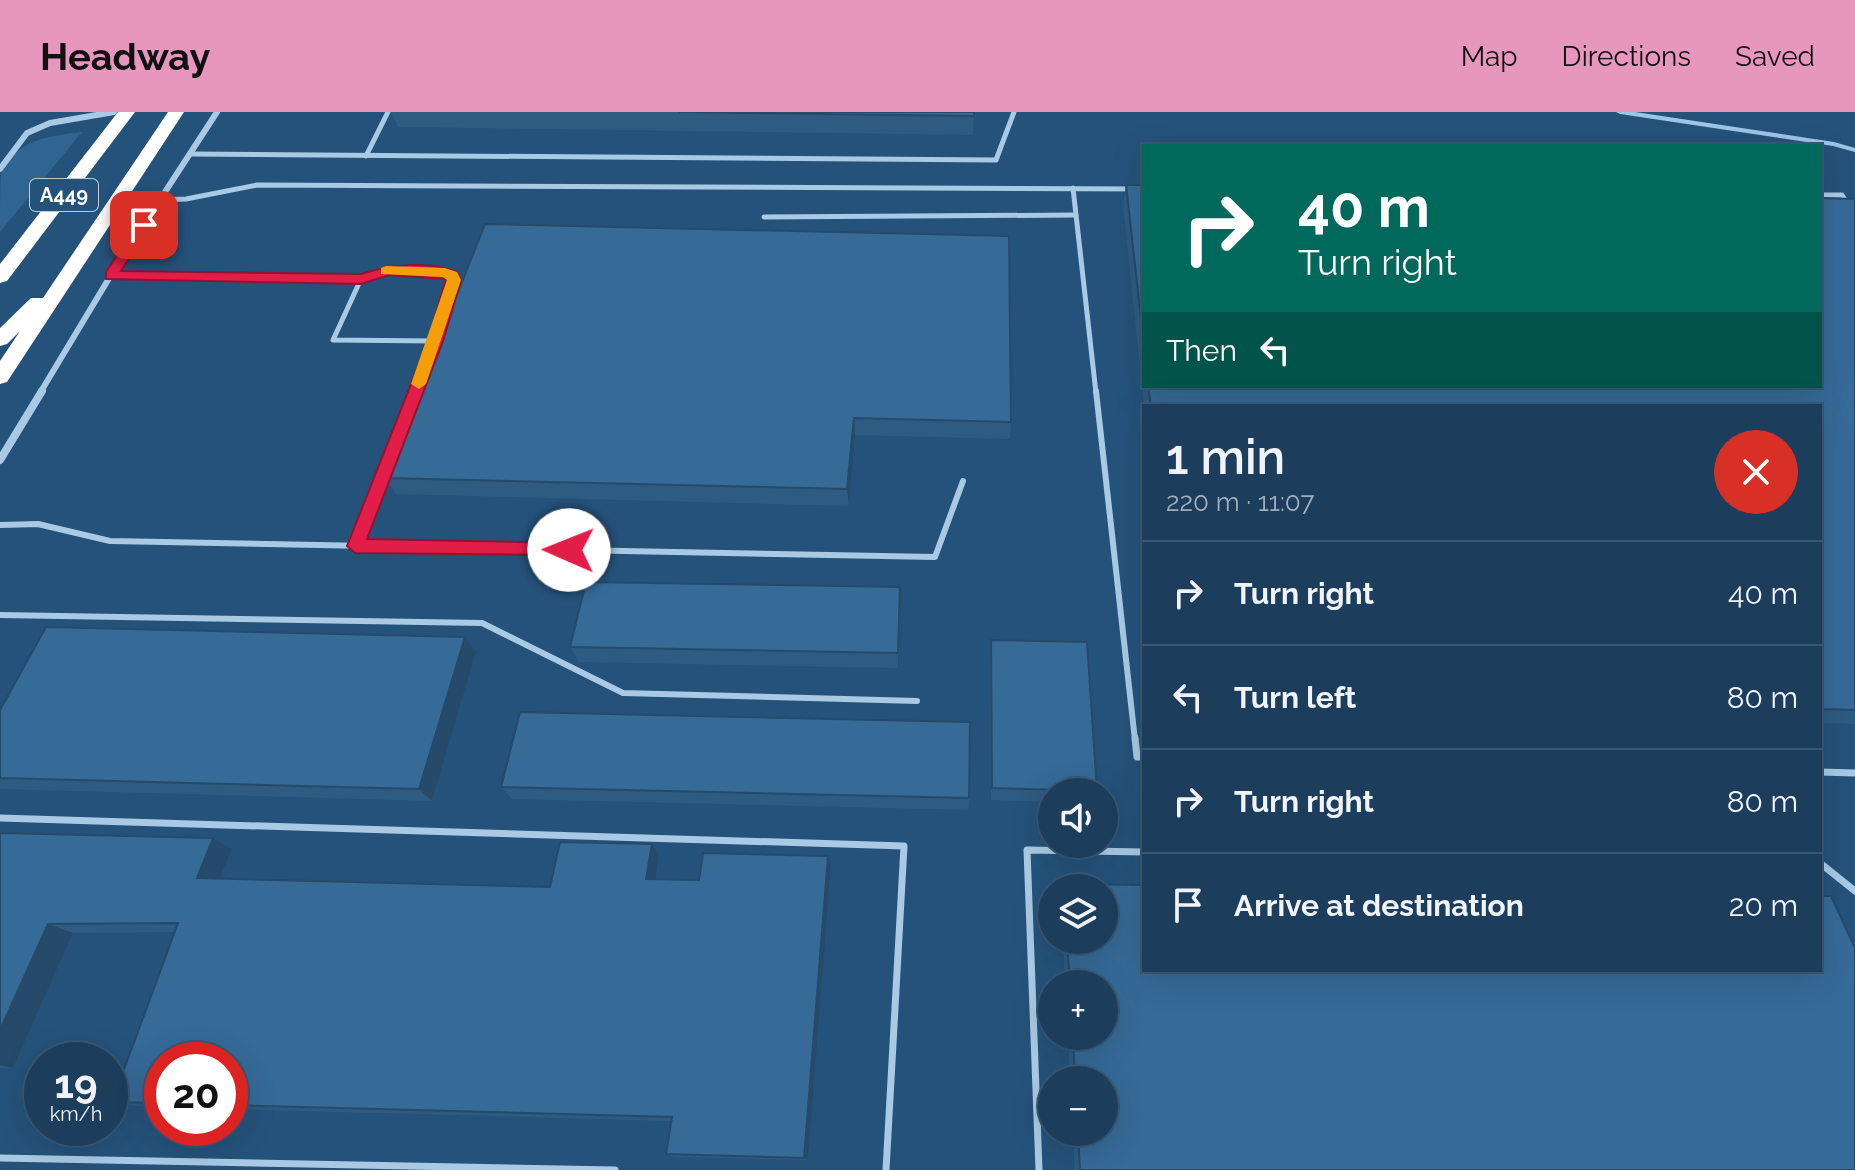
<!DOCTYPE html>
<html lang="en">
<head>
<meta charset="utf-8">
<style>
  body { margin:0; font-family:Raleway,sans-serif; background:#294965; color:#f1f3f6; height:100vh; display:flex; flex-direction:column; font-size:30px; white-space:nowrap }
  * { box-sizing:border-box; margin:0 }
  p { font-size:26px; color:#a0aebb }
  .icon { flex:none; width:44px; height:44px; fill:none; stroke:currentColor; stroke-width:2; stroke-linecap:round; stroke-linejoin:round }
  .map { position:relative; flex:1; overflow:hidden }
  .drawer { position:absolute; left:1142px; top:292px; width:680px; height:568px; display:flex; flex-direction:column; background:#1c3e5c; border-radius:0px; box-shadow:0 8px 32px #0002,0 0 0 2px #3a5772 }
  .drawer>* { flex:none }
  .top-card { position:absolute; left:1142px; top:32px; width:680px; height:244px; border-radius:0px; box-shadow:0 8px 32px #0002,0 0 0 2px #3a5772; background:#00695c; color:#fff; overflow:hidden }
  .buttons { position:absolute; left:1038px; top:666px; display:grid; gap:16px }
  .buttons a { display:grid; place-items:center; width:80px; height:80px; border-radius:50%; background:#1c3e5c; box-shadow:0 8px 32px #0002,0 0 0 2px #3a5772; font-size:40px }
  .speed { position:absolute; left:24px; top:930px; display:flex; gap:16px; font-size:40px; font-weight:700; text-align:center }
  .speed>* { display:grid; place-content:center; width:104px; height:104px; border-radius:50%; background:#1c3e5c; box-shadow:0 8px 32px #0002,0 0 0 2px #3a5772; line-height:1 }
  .speed small { font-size:20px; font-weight:400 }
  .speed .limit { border:12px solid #d22; background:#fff; color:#111 }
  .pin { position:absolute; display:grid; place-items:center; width:68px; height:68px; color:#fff; margin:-34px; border-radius:16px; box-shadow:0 4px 12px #0006 }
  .me { position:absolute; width:88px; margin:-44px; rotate:271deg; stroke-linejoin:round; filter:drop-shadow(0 0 6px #0008) }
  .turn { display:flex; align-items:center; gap:28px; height:168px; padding:0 24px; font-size:36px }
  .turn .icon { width:104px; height:104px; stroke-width:2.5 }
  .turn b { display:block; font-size:56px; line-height:68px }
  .then { display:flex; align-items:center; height:76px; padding:0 24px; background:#0003; gap:16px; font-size:30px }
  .round { display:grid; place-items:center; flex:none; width:84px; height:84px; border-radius:42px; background:#294965 }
  .headline { display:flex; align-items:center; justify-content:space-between; height:136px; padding:0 24px }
  h1 { font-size:48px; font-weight:600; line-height:60px }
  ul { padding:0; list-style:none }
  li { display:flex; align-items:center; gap:24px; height:104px; padding:0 24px; border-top:2px solid #3a5772 }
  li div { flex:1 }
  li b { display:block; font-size:30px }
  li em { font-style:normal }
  header { display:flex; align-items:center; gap:48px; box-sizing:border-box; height:112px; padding:0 40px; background:#e797bd; color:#111 }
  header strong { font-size:38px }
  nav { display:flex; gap:44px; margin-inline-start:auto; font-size:28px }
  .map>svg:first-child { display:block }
  .green { fill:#306592 }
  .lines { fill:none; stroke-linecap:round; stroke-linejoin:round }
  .stream { fill:#9dc5e5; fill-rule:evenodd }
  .lane-far2 { stroke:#a9c9e4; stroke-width:5 }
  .lane-far1 { stroke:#a9c9e4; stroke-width:6 }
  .lane { stroke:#a9c9e4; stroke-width:7 }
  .street-far1 { stroke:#a9c9e4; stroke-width:6 }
  .street { stroke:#a9c9e4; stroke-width:8 }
  .highway { fill:#fff; fill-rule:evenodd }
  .wall { fill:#2e5b82 }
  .shaded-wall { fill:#264a6a }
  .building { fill:#366a97; stroke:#264a6a; stroke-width:2 }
  .route { fill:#e11d48; stroke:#92132f; stroke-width:2 }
  .slow { fill:#f59e0b }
  .labels { text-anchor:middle; stroke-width:8; stroke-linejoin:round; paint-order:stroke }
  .shield { fill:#25527b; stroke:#becbd7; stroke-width:2 }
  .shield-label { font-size:20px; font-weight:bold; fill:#fff }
</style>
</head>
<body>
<header>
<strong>Headway</strong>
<nav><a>Map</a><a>Directions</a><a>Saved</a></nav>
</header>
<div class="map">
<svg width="1855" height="1058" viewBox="0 0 1855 1058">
  <rect width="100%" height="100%" fill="#25527b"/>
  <!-- green -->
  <path class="green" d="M81,20h1l-82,100c0,-16 0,-44 1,-58 14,-34 48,-38 80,-42z"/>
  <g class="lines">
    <!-- stream -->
    <path class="stream" d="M1616,0h19l199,30 21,6v4l-22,-6 -213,-32z"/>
    <!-- lane-far2 -->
    <g class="lane-far2">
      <path d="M190,42l806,6 18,-48"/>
      <path d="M366,44l22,-44"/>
      <path d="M1073,76l23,205"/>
      <path d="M1820,83h22l13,20"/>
      <path d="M160,88l26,-1 71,-14 887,4"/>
      <path d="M764,105l312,-2"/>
      <path d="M111,163l250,4 -28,61 102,1 -20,52"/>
      <path d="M361,167l27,-8 57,2 7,3 2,4 -19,61"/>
    </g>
    <!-- lane-far1 -->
    <g class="lane-far1">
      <path d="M1096,279l39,349"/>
      <path d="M0,413l38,-1 72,17 825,16 28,-76"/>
      <path d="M355,434l61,-155"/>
      <path d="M0,503l482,8 141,70 294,8"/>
    </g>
    <!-- lane -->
    <g class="lane">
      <path d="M1135,626l2,19h7"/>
      <path d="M1820,660l35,1"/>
      <path d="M0,706l904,28 -18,324"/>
      <path d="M1820,751l35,28"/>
      <path d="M0,1046l615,12"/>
      <path d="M1039,1058l-12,-320 117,2"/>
    </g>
    <!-- street-far1 -->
    <g class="street-far1">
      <path d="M0,57l27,-36 23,-10 64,-11"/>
      <path d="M40,281l71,-118 106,-163"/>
    </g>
    <!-- street -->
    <path class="street" d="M0,348l42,-69"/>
    <!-- highway -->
    <g class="highway">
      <path d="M118,0h17l-128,169 -7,2v-19z"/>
      <path d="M168,0h16l-177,270 -7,2v-23l20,-30 -13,13 -7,2v-18l31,-30h12z"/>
    </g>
  </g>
  <!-- wall -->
  <g class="wall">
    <path d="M391,0h583v4l-1,19 -575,-8z"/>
    <path d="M1126,73h18v201h676l35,-187v525l-35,-1v-317h-676l-21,-202z"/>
    <path d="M1009,124l2,186 -1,17 -155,-4 -6,71 -453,-12 -12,-16z"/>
    <path d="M900,475l-2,81 -319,-6 -9,-15z"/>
    <path d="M991,528l96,2 10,150h-45v10l-61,-2 -1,-145z"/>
    <path d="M476,540l-44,149 -432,-12v-79z"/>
    <path d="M501,675l468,11 -1,12 -456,-11z"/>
    <path d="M0,721l213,5 19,11 -12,30 330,8 109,-32 -4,24 44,1 132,-14 -23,294 -134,-3 -8,-3 5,-33 -441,-12v-49h-68v47l-26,-1 -24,-4 63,-170 -102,1 -60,135h-13z"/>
    <path d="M1064,772l80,1v85h676v-74h11l24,52v222h-780l-2,-38h31v-52h-34l-2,-44h36v-52h-39l-2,-44h41v-52h-42z"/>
  </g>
  <!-- shaded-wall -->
  <g class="shaded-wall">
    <path d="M854,306l1,17 -6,71 -2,-17z"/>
    <path d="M900,475l1,16 -3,65v-15z"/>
    <path d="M465,525l11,15 -44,149 -13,-12z"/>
    <path d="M213,726l19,11 -16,39 -19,-10z"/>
    <path d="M652,732l7,11 -5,34 -8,-10z"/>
    <path d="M828,744l3,10 -23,294 -4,-2z"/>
    <path d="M48,812l25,9 -60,135 -13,-3v-35z"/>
  </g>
  <!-- building -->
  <g class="building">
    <path d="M679,0h295v4z"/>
    <path d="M1126,73h18v160z"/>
    <path d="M1820,86l35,1v511l-35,-1v-303h-669l-3,-20h672z"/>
    <path d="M485,112l524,12 2,186 -157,-4 -7,71 -463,-11z"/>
    <path d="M586,470l314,5 -2,66 -328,-6z"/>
    <path d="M46,515l419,10 -46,152 -419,-11v-68z"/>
    <path d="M991,528l96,2 10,149 -105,-3z"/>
    <path d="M520,600l450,10 -1,76 -468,-11z"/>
    <path d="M0,721l213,5 -16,40 353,9 10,-45 92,2 -6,35 53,1 4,-27 125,3 -24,302 -138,-4 6,-37 -442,-12v-45h-68v43l-50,-1 66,-179 -130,1 -48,106z"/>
    <path d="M1064,772l80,1v85h676v-74h11l24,52v222h-775l-2,-38h26v-52h-29l-2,-44h31v-52h-34l-3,-44h37v-52h-40z"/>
  </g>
  <!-- route -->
  <path class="route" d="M144,109l6,4 -29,46 240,3c28,-9 68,-14 96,-2l4,8 -18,61 -76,198 202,4 9,7 -3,5 -220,-2 -8,-7 81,-205 18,-62 -57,-4 -28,9 -255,-5v-7l33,-50z"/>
  <!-- slow -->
  <path class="slow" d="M386,154l59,2 12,4 4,8 -35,104 -7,5 -8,-5 36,-104 -4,-3 -62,-3v-6z"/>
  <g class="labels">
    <!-- shield labels -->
    <rect class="shield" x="30" y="67" width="68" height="32" rx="6"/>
    <g class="shield-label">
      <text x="64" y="90">A449</text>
    </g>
  </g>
</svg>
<div class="buttons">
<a><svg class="icon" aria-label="sound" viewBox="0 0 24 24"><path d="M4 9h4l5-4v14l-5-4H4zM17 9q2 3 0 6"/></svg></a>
<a><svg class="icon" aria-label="layers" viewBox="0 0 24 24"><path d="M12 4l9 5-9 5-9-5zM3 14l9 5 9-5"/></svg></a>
<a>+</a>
<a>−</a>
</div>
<div class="speed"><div>19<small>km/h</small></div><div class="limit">20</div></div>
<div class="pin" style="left:144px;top:113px;background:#d93025"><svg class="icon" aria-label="arrive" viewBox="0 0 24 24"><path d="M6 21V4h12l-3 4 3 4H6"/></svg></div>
<svg class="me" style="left:569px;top:438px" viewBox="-20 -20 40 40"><circle r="19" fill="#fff"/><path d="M0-13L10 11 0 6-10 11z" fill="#e11d48"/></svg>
<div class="top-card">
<div class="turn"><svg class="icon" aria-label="right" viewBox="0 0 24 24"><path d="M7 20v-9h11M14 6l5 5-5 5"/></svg><div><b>40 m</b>Turn right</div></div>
<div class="then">Then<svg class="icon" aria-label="left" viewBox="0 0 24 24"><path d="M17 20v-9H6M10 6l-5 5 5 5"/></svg></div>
</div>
<section class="drawer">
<div class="headline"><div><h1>1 min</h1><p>220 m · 11:07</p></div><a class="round" style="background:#d93025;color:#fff"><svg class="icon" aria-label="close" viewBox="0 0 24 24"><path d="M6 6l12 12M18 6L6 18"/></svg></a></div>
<ul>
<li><svg class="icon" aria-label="right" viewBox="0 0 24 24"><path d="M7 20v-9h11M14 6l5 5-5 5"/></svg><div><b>Turn right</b></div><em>40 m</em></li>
<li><svg class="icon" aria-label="left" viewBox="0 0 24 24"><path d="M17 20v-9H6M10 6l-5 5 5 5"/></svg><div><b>Turn left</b></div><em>80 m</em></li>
<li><svg class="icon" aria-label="right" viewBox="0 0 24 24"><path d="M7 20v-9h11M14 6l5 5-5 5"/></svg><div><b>Turn right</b></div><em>80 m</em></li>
<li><svg class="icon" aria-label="arrive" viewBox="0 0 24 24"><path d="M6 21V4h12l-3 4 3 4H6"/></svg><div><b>Arrive at destination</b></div><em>20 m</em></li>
</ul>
</section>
</div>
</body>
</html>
